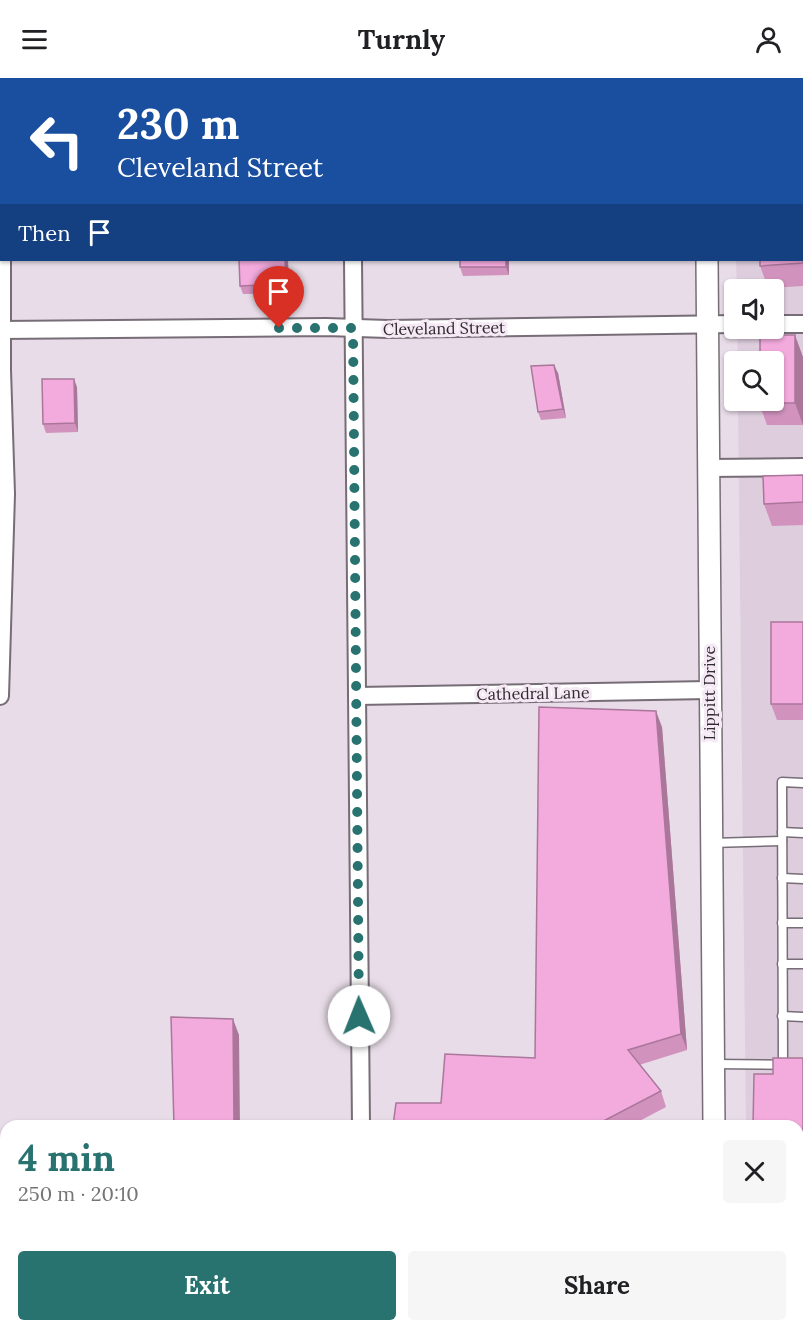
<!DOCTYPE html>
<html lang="en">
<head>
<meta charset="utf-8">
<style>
  body { margin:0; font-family:Lora,serif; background:#f6f6f6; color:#202124; height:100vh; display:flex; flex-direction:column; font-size:22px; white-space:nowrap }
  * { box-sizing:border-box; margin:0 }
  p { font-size:20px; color:#757577 }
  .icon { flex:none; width:33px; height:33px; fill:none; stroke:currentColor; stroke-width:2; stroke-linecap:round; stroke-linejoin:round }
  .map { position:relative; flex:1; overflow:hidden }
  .details { position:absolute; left:0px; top:1042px; width:804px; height:212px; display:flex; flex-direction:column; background:#fff; border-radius:18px 18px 0 0; box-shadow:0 2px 4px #0004 }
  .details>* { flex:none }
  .top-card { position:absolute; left:0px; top:0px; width:804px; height:183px; box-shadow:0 2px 4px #0004; background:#1a4fa0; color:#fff; overflow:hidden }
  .tools { position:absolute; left:724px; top:201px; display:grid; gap:12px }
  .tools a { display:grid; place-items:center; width:60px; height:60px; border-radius:6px; background:#fff; box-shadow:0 2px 4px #0004; font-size:30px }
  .pin { position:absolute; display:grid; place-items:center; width:51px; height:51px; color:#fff; margin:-62px -26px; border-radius:50% 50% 50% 0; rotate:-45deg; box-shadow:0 0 6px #0007 }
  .pin .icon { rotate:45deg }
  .me { position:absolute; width:66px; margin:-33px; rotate:359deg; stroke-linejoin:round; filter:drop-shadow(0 0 4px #0008) }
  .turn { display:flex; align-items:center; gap:21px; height:126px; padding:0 18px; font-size:27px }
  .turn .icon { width:78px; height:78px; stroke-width:2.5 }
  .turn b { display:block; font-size:42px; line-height:51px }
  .then { display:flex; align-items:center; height:57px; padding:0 18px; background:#0003; gap:12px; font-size:22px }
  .round { display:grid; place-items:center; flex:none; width:63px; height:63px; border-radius:6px; background:#f6f6f6 }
  .summary { display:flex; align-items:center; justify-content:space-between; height:102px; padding:0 18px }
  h1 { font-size:36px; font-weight:700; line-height:45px; color:#287270 }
  .action { display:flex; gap:12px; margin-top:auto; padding:12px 18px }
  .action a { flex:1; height:69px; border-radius:6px; background:#287270; color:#fff; font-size:24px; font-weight:700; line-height:69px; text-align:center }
  .action a+a { background:#f6f6f6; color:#202124 }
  header { display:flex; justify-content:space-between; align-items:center; height:78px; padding:0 18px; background:#fff; font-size:27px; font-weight:700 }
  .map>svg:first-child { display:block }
  .built { fill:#ddcddd }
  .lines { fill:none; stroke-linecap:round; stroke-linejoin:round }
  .service-casing { stroke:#766d76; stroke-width:11 }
  .minor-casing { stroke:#766d76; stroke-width:20 }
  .tertiary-casing { stroke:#766d76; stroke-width:24 }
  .primary-casing { stroke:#8d582b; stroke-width:30 }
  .service { stroke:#fff; stroke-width:8 }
  .minor { stroke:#fff; stroke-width:16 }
  .tertiary { stroke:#fff; stroke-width:21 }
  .primary { stroke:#d9aa7f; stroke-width:27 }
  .wall { fill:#d192be }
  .shaded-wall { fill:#aa779b }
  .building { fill:#f3aadd; stroke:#aa779b; stroke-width:1.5 }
  .route { stroke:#287270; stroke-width:10; stroke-dasharray:0 18 }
  .labels { text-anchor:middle; stroke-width:6; stroke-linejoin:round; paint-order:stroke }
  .street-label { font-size:16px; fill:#2e2a2e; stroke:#f4e9f4 }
</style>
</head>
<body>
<header><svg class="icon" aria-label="menu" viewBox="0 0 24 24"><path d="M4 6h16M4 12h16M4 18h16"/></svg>Turnly<svg class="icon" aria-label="person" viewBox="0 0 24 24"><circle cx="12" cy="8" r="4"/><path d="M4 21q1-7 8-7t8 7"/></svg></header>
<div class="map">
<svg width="803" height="1253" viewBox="0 0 803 1253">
  <rect width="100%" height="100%" fill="#e7dce7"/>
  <!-- built -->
  <path class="built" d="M803,140v1113h-55v-5h50v-200h-52l-8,-725 36,-1v-38l-36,-1 -1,-32 37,-1v-38l-37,-1 -1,-29h66z"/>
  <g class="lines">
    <defs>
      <g id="service">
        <path d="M782,754l21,1"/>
        <path d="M711,765l71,-2"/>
        <path d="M782,800l21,1"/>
        <path d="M782,845h21"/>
        <path d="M782,886h21"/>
        <path d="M782,938l21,1"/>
        <path d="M713,986l90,1"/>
        <path d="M783,987l-1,-283 21,1"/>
        <path d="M382,1248v5"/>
        <path d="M134,1253l1,-5"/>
      </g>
      <g id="minor">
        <path d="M0,0l2,145"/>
        <path d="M351,0v2"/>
        <path d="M353,182l8,866"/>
        <path d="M774,246h29"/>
        <path d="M0,252l326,-3 62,2 347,-5"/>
        <path d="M708,390l95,-1"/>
        <path d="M0,618l6,-202 -4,-124v-110"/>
        <path d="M357,618l352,-6"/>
      </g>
      <g id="tertiary">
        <path d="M705,0v2"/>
        <path d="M707,182l7,866"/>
      </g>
      <g id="primary">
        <path d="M0,1199h6"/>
        <path d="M798,1218h5"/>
      </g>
    </defs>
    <!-- service casing -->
    <use href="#service" class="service-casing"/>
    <!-- minor casing -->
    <use href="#minor" class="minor-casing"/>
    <!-- tertiary casing -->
    <use href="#tertiary" class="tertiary-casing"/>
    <!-- primary casing -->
    <use href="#primary" class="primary-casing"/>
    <!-- service -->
    <use href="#service" class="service"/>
    <!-- minor -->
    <use href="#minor" class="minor"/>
    <!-- tertiary -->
    <use href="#tertiary" class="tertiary"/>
    <!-- primary -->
    <use href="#primary" class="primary"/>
  </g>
  <!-- wall -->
  <g class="wall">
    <path d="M258,0h33v2h-32z"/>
    <path d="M803,156v52l-35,2 -8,-22z"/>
    <path d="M288,182l1,33 -46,1 -3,-8z"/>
    <path d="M509,182v15l-46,1 -3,-9z"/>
    <path d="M795,257l8,90h-36l-8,-22z"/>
    <path d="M558,295l8,45 -25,2 -3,-8z"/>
    <path d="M77,309l1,45 -32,1 -3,-9z"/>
    <path d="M803,397v50l-31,1 -8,-22z"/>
    <path d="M803,544v98h-26l-6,-16z"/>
    <path d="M662,649l25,323 -48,15 22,26 5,16 -36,19h-237l142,-68z"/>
    <path d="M803,980v158l-5,-1v-89l-25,-52z"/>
  </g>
  <!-- shaded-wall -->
  <g class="shaded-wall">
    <path d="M285,182h3l1,33 -3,-9z"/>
    <path d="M506,182h3v15l-3,-8z"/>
    <path d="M795,257l8,22v68l-8,-22z"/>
    <path d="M554,287l4,8 8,45 -3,-9z"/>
    <path d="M74,301l3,8 1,45 -3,-9z"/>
    <path d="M656,633l6,16 25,323 -6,-16z"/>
    <path d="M233,941l6,16 1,91h-6z"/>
  </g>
  <!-- building -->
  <g class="building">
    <rect x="51" y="0" width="45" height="2"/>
    <rect x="404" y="0" width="44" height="2"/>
    <rect x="596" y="0" width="27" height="2"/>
    <path d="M802,156l1,29 -43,3v-6h42z"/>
    <path d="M239,182h46l1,24 -46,2z"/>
    <rect x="460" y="182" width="46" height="7"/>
    <path d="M760,257h35v68h-36v-3h15v-38h-14z"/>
    <path d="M554,287l9,44 -25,3 -7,-46z"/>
    <path d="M42,301h32l1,44 -32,1z"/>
    <path d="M803,397v27l-39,2 -1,-28z"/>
    <rect x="771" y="544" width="32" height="82"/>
    <path d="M539,629l117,4 25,323 -53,16 33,41 -67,35h-201l3,-23h45l4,-49 90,4z"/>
    <path d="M171,939l62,2 1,107h-60z"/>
    <path d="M773,980h30v136h-5v-68h-45l1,-52h19z"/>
  </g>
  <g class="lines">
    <!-- route -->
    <path class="route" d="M279,250h74l6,688"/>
  </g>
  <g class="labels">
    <!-- street labels -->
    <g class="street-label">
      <text transform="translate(444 250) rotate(-1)" y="6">Cleveland Street</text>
      <text transform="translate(533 615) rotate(-1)" y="6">Cathedral Lane</text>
      <text transform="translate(709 615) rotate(-90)" y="6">Lippitt Drive</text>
    </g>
  </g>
</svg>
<div class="tools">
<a><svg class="icon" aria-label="sound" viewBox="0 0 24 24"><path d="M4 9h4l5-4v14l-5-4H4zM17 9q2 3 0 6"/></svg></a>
<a><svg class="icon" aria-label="search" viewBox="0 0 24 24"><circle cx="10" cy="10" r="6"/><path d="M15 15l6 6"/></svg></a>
</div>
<div class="pin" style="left:279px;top:250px;background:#d93025"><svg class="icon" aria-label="arrive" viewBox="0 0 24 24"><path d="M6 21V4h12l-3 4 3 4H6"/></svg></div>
<svg class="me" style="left:359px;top:938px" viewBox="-20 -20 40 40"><circle r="19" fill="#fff"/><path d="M0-13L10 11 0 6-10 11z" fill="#287270"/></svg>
<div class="top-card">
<div class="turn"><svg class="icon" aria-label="left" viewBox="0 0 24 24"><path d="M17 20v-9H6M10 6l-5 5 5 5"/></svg><div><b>230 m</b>Cleveland Street</div></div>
<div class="then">Then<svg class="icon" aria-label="arrive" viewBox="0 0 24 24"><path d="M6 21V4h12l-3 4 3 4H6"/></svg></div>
</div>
<section class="details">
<div class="summary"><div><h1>4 min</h1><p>250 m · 20:10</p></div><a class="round"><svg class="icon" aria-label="close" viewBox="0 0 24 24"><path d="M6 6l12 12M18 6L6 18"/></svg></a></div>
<div class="action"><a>Exit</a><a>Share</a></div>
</section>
</div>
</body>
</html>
